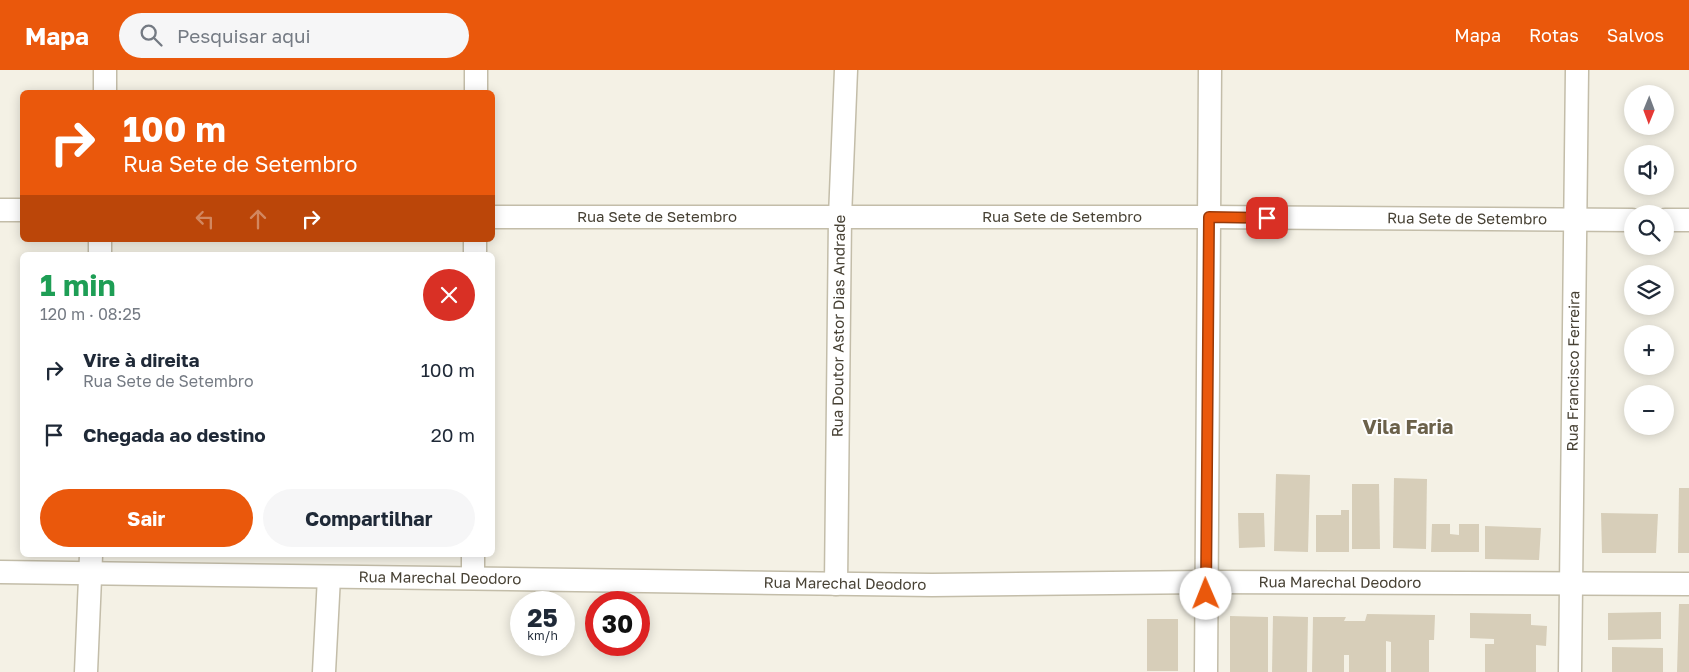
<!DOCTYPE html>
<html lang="pt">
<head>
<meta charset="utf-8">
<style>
  body { margin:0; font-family:"Golos Text",sans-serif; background:#f6f6f7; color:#1f2937; height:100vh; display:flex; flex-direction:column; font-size:19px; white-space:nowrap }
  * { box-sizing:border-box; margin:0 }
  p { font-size:16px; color:#747a83 }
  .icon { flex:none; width:28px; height:28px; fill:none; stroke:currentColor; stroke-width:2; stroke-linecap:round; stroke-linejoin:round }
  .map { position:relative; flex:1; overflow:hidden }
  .side { position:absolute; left:20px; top:182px; width:475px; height:305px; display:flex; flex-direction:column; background:#fff; border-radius:8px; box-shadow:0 2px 12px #0003 }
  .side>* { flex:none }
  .banner { position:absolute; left:20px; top:20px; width:475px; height:152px; border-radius:8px; box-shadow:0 2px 12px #0003; background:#ea580c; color:#fff; overflow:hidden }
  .needle { width:32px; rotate:181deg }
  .tools { position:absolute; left:1624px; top:15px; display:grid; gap:10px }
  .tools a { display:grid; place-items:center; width:50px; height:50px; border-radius:50%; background:#fff; box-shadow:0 2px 12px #0003; font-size:25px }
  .speed { position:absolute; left:510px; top:521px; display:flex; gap:10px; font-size:25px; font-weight:700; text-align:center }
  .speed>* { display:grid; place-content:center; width:65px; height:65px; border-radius:50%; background:#fff; box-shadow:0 2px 12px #0003; line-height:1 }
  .speed small { font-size:12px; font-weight:400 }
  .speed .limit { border:8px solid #d22; background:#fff; color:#111 }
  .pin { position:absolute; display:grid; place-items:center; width:42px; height:42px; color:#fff; margin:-21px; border-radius:10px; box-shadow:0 2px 8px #0006 }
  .me { position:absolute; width:55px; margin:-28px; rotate:359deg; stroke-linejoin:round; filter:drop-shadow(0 0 4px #0008) }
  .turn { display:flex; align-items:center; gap:18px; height:105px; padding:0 20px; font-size:22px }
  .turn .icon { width:65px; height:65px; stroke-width:2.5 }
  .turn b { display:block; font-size:35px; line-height:42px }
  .lanes { display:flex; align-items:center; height:48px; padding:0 20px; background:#0003; justify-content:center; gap:25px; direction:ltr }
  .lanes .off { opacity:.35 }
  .round { display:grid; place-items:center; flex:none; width:52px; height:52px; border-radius:26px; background:#f6f6f7 }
  .head { display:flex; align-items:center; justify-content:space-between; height:85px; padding:0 20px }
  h1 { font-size:30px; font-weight:700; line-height:38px; color:#1e9e55 }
  .button { display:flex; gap:10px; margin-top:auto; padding:10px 20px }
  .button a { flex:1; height:58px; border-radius:30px; background:#ea580c; color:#fff; font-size:20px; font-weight:700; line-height:58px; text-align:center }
  .button a+a { background:#f6f6f7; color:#1f2937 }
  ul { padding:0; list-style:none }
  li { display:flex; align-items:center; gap:15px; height:65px; padding:0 20px }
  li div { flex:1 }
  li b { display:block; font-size:19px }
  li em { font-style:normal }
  header { display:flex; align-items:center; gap:30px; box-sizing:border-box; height:70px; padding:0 25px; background:#ea580c; color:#fff }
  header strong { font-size:24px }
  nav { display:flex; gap:28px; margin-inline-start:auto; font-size:18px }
  .search { width:350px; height:45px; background:#f6f6f7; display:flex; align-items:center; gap:12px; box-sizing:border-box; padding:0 18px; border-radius:28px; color:#747a83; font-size:19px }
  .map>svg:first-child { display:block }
  .building { fill:#d7ceb9 }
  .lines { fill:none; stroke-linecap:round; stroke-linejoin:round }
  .street-casing { stroke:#c3bda9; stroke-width:25 }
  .street { stroke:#fff; stroke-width:22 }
  .route-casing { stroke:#983908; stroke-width:12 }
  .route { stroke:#ea580c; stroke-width:9 }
  .labels { text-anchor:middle; stroke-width:4; stroke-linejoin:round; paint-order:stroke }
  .street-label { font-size:15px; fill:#474134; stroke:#fff }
  .district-label { font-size:20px; font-weight:bold; fill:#6b614a; stroke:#fff }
</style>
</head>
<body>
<header>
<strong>Mapa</strong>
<div class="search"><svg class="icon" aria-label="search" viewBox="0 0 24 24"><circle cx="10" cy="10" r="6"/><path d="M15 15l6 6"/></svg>Pesquisar aqui</div>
<nav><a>Mapa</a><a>Rotas</a><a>Salvos</a></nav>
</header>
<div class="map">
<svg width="1689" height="602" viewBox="0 0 1689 602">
  <rect width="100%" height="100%" fill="#f4f1e5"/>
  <!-- building -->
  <g class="building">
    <path d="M1276,404l34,1 -2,77 -34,-1z"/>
    <path d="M1394,408l33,1 -1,70 -33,-1z"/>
    <path d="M1352,414h27l1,65h-28z"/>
    <path d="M1679,418h10v65h-11z"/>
    <path d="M1341,440h8v42h-33v-37h25z"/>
    <path d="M1238,443h26l1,34 -26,1z"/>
    <path d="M1601,443l57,1 -2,39h-54z"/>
    <path d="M1432,454h18v10l9,1v-11h20v28h-48z"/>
    <path d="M1485,456l56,2 -2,32 -54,-1z"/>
    <path d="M1679,534h10v68h-12z"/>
    <path d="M1661,542v27l-53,1v-27z"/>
    <path d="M1470,543l61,1v11l16,1 -1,20 -10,-1v27h-51v-28h9v-5l-24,-1z"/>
    <path d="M1367,544l68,1 -1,25h-5v32h-38v-30l-5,-1v31h-37v-17h-5v17h-32l1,-55h33l-2,4h21z"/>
    <path d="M1230,546l38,1v55h-38z"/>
    <path d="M1273,546l35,1 -1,55h-35z"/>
    <rect x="1147" y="549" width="31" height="52"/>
    <path d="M1612,577l51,1v24h-51z"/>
  </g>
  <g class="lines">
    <defs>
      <g id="street">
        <path d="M105,22v-22"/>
        <path d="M476,22v-22"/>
        <path d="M0,140h22"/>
        <path id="s1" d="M492,147h717l423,3"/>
        <path d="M1665,150h24"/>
        <path d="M100,185v-15"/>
        <path d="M475,185v-15"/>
        <path d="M473,485v23"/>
        <path id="s2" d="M0,502l932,13 274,-3 483,2"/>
        <path id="s3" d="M836,514l4,-367 6,-147"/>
        <path d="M86,602l5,-117"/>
        <path d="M324,602l5,-95"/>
        <path d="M1206,602l4,-602"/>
        <path id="s4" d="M1570,602l7,-602"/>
      </g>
    </defs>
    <!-- street casing -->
    <use href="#street" class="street-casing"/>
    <!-- street -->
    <use href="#street" class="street"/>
  </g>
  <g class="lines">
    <defs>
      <path id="route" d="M1206,524l3,-377 58,1"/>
    </defs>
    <!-- route casing -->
    <use href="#route" class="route-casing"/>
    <!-- route -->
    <use href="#route" class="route"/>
  </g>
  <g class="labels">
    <!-- street labels -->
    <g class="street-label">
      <text dy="5" stroke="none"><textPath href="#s1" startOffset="165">Rua Sete de Setembro</textPath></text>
      <text dy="5" stroke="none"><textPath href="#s1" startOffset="570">Rua Sete de Setembro</textPath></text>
      <text dy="5" stroke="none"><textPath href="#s1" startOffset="975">Rua Sete de Setembro</textPath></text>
      <text dy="5" stroke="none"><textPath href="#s3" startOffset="258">Rua Doutor Astor Dias Andrade</textPath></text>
      <text dy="5" stroke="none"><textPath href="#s4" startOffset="301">Rua Francisco Ferreira</textPath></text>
      <text dy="5" stroke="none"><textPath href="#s2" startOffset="440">Rua Marechal Deodoro</textPath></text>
      <text dy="5" stroke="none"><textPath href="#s2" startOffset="1340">Rua Marechal Deodoro</textPath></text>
      <text dy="5" stroke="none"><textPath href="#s2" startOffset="845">Rua Marechal Deodoro</textPath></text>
    </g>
    <!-- district labels -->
    <g class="district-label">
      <text x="1408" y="364">Vila Faria</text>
    </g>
  </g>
</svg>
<div class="tools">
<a><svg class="needle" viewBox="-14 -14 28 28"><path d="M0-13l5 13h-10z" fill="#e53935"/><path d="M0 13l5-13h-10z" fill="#747a83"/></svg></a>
<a><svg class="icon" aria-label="sound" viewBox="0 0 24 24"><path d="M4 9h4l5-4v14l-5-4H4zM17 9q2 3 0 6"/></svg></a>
<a><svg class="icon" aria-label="search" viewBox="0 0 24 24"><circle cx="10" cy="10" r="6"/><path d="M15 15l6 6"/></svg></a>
<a><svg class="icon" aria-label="layers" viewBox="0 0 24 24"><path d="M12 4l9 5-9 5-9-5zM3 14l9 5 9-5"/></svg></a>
<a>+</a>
<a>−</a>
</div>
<div class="speed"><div>25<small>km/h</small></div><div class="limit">30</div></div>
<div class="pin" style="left:1267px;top:148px;background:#d93025"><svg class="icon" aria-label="arrive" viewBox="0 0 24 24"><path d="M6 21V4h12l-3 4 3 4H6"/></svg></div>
<svg class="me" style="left:1206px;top:524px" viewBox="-20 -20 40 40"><circle r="19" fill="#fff"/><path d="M0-13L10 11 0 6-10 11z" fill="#ea580c"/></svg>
<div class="banner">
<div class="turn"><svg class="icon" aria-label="right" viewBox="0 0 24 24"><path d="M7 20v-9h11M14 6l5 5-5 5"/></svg><div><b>100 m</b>Rua Sete de Setembro</div></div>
<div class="lanes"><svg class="icon off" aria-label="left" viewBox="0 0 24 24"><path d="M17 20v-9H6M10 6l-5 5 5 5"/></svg><svg class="icon off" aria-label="ahead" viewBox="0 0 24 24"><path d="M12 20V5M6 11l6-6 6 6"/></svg><svg class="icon" aria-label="right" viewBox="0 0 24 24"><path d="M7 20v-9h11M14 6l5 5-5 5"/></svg></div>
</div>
<section class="side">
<div class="head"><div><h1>1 min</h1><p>120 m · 08:25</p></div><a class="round" style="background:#d93025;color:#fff"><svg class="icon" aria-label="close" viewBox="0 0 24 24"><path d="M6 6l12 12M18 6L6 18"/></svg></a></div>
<ul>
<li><svg class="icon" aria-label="right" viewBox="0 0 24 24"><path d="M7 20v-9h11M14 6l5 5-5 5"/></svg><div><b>Vire à direita</b><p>Rua Sete de Setembro</p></div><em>100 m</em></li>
<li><svg class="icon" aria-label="arrive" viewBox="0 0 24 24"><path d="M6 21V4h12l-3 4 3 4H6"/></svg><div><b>Chegada ao destino</b></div><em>20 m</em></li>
</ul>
<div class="button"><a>Sair</a><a>Compartilhar</a></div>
</section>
</div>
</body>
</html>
